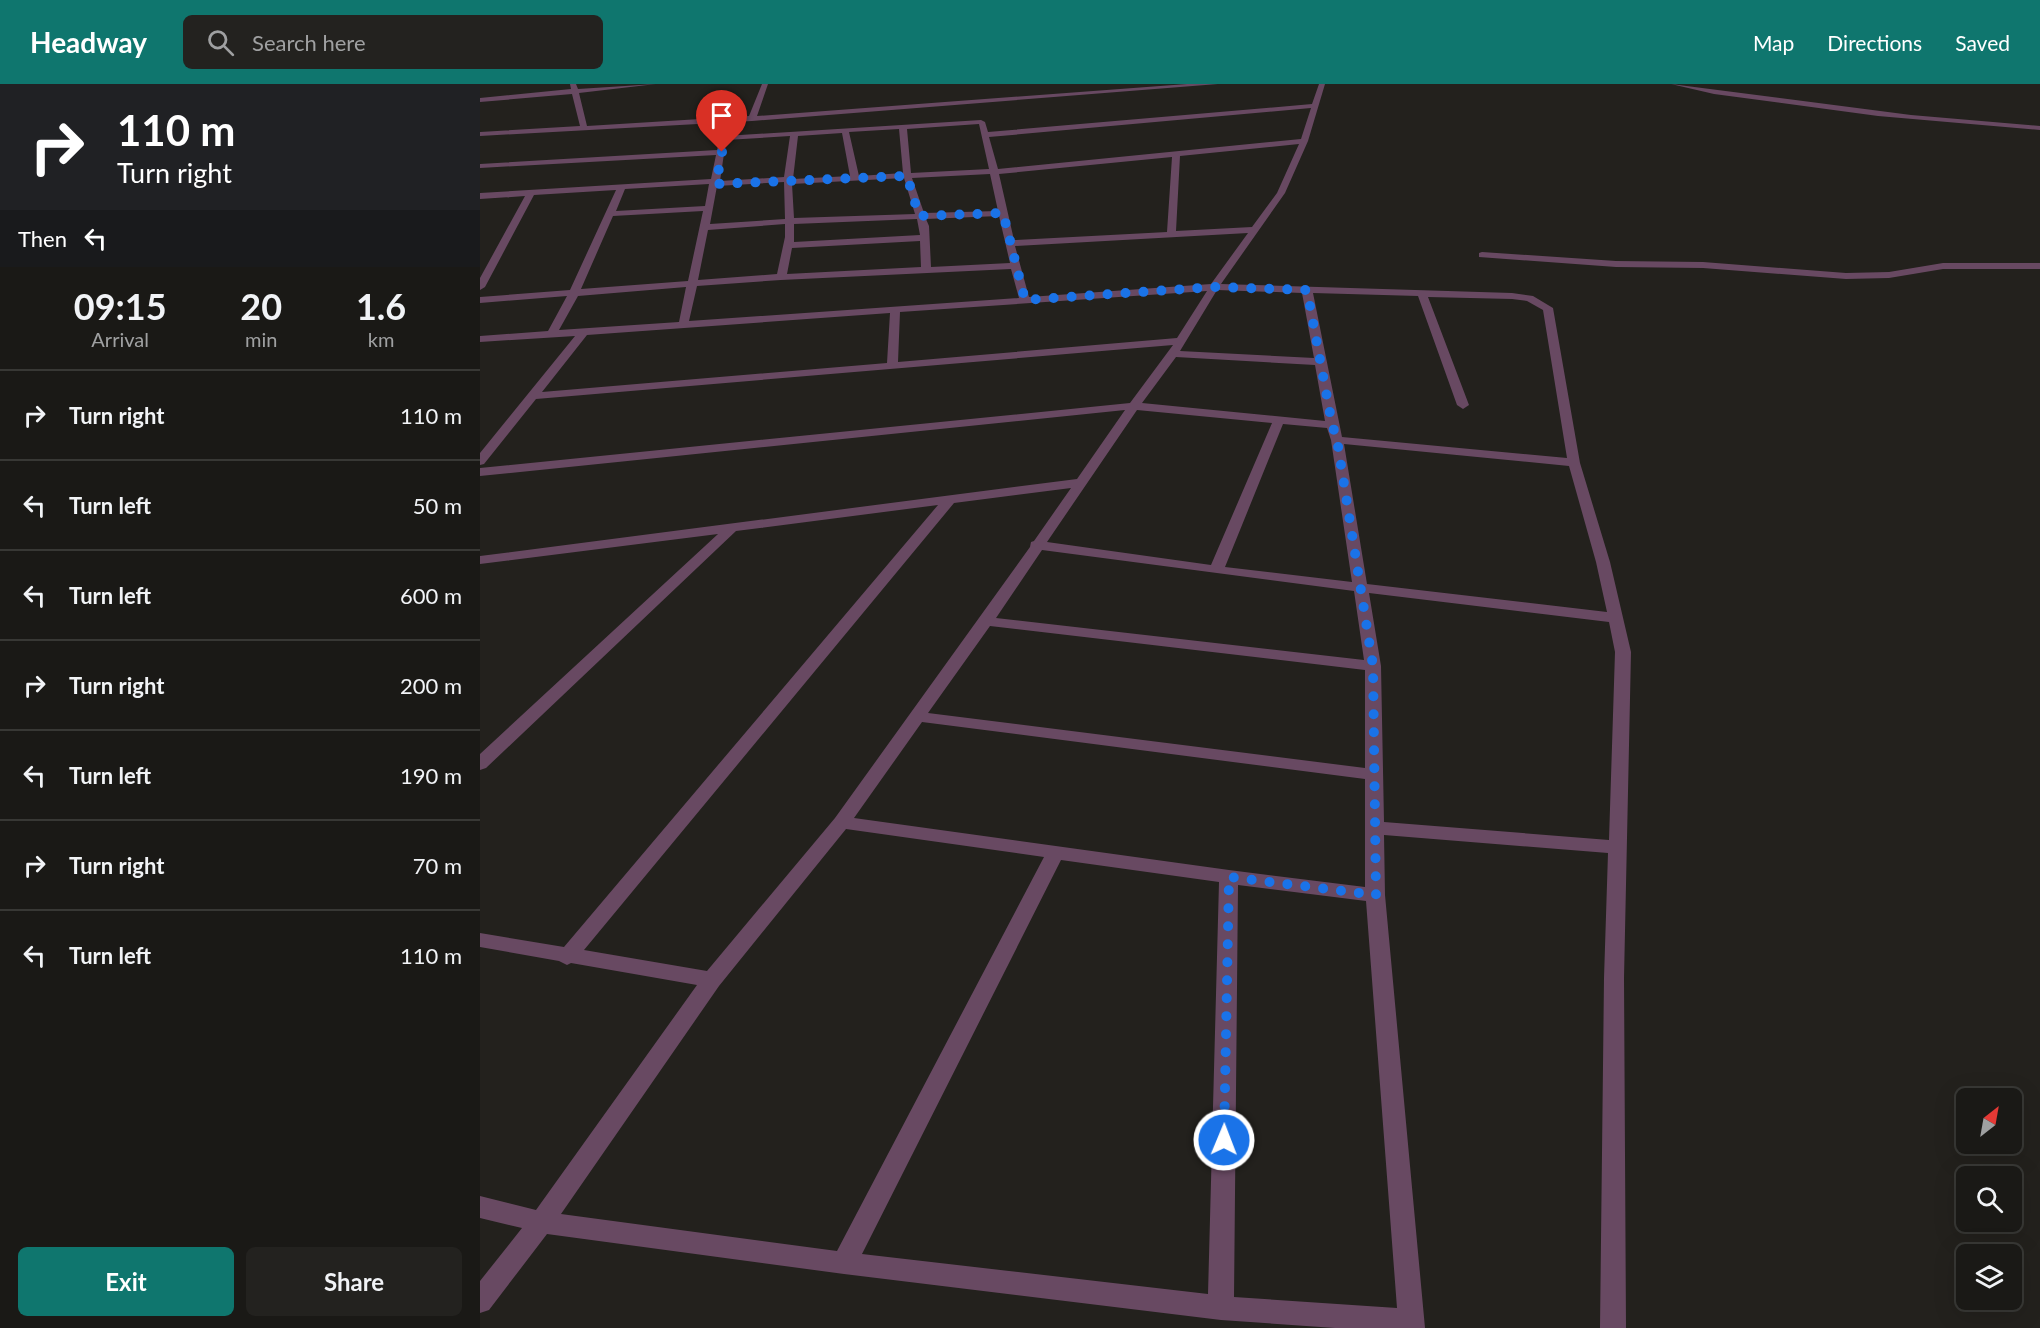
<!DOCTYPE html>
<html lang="en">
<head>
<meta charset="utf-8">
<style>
  body { margin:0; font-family:Lato,sans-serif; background:#23221f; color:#f1f3f6; height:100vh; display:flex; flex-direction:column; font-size:22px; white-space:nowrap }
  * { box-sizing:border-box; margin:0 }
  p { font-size:20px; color:#9fa0a1 }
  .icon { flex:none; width:33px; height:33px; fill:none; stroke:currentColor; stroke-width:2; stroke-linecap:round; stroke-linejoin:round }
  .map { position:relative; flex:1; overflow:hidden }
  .sheet { display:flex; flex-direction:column; background:#1a1916; width:480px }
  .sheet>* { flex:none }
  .hud { background:#202124; color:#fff; overflow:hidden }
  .needle { width:39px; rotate:31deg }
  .tools { position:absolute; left:1476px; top:1004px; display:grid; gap:12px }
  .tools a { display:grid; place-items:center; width:66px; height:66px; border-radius:9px; background:#1a1916; box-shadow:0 6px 24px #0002,0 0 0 2px #383835; font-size:30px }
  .pin { position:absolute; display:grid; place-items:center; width:51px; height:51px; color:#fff; margin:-62px -26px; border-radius:50% 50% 50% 0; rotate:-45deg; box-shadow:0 0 6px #0007 }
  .pin .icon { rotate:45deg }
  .me { position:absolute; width:66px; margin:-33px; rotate:1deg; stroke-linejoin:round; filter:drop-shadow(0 0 4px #0008) }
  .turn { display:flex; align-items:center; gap:21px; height:126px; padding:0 18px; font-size:27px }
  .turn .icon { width:78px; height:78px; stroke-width:2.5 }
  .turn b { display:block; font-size:42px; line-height:51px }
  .then { display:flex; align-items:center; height:57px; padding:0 18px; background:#0003; gap:12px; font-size:22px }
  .eta { display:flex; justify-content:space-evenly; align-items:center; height:102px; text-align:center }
  .eta b { font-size:36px; font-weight:700; line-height:42px }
  .primary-button { display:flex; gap:12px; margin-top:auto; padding:12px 18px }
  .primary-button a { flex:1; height:69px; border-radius:9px; background:#0f766e; color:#fff; font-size:24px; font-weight:700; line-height:69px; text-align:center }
  .primary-button a+a { background:#23221f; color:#f1f3f6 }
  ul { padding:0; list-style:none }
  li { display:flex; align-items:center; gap:18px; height:90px; padding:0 18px; border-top:2px solid #383835 }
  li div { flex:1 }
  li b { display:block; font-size:22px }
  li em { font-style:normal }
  header { display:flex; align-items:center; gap:36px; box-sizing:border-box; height:84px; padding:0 30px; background:#0f766e; color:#fff }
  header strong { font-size:28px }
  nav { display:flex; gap:33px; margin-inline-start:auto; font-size:21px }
  .search { width:420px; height:54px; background:#23221f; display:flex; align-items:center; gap:15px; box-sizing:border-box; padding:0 21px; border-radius:9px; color:#9fa0a1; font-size:22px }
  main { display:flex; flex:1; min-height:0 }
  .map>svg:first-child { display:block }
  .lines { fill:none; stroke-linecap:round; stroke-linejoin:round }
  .minor { fill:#684962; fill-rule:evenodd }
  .route { stroke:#1a73e8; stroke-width:10; stroke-dasharray:0 18 }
</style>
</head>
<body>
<header>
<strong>Headway</strong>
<div class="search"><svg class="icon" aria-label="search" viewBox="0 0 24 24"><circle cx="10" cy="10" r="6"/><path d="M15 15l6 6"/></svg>Search here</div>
<nav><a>Map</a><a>Directions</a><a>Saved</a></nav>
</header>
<main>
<section class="sheet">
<div class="hud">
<div class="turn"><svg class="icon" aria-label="right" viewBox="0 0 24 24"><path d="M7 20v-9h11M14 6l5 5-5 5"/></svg><div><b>110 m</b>Turn right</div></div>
<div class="then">Then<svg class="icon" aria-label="left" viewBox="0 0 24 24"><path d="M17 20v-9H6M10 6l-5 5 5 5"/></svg></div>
</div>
<div class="eta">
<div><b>09:15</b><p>Arrival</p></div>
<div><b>20</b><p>min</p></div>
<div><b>1.6</b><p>km</p></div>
</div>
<ul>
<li><svg class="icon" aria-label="right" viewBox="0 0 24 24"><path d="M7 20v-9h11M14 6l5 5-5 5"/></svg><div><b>Turn right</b></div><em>110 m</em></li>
<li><svg class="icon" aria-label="left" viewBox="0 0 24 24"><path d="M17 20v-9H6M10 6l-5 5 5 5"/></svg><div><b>Turn left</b></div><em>50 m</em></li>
<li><svg class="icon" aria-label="left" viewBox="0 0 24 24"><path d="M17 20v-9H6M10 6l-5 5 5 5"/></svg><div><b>Turn left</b></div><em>600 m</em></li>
<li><svg class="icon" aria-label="right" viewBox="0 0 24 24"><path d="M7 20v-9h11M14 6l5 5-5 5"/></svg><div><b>Turn right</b></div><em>200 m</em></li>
<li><svg class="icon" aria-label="left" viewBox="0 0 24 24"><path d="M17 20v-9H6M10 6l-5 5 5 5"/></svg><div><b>Turn left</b></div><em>190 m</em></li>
<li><svg class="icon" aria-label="right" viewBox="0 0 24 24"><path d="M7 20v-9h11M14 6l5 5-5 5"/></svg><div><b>Turn right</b></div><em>70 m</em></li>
<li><svg class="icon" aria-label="left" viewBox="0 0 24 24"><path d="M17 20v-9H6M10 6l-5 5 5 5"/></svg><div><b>Turn left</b></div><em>110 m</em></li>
</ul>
<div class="primary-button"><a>Exit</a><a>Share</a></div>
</section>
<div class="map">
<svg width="1560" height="1244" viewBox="0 0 1560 1244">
  <rect width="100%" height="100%" fill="#23211d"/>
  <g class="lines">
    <!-- minor -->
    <g class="minor">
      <path d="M90,0h6l2,5 78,-5 -77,9 8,33 162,-10 13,-32h6l-11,32 430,-32h31l-466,37 -272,15v-4l100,-6 -8,-32 -92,8v-4l91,-9z"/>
      <path d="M839,0h6l-17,57 -23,52 -64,91 291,9 21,3 20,12 27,155 30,99 21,90 -7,326 2,350h-26l4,-350 4,-125 -224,-18 1,60 40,433h-90l-114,-8 -377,-46 -297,-40 -58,76 -9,3v-32l42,-53 -42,-10v-22l56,14 161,-225 -126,-22 -4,2 -8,-4 -79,-14v-14l84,14 374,-442 -202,26 -250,237 -6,2v-16l238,-220 -238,30v-8l597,-77 48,-69 -645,66v-8l650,-65 43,-58 -637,54 -52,65 -4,1v-12l95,-117 -95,6v-6l68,-5 19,-35 -87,7v-6l90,-7 46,-100 -82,5 -49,92 -5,3v-12l45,-82 -45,3v-6l231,-14 5,-24 -236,13v-4l237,-14 3,-12 4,-2 257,-16 4,2 3,10 324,-28zM831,24l-10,31 -303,30 -9,-32zM499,40l10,45 -78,4 -4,-44zM419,45l4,44 -44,3 -10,-44zM362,49l8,43 -57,3 5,-43zM310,52l-6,41 -64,4 6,-41zM819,60l-22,49 -25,34 -76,4 4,-75zM692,73l-5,75 -153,8 -15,-66zM510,90l8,37 -74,2 -12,-35zM424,94l11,36 -121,4 -2,-34zM304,98l1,37 -75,5 7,-38zM229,100l-4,22 -89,5 9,-22zM223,127l-15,70 -107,8 32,-73zM519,132l11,47 -79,4 -2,-41 -3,-7zM437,135l3,16 -126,7v-18zM305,140v13l-8,37 -79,6 10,-50zM768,149l-37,51 -182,13 -14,-51zM440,157l1,26 -134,7 5,-26zM531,185l8,29 -330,23 8,-35 84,-6zM206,203l-7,35 -120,8 19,-34zM737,206l85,3 12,65 -134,-7zM727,207l-30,47 -279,24 2,-50zM833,209l105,3 39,109 6,4 6,-4 -41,-108 84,2 15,2 16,9 24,148 -225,-21zM410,229l-3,50 -345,29 45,-57zM696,273l139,8 10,56 -183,-18zM657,326l135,13 -61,142 -164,-23zM803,340l44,4 4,12 21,142 -127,-15zM864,360l225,22 27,96 11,50 -240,-28zM591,404l-37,53 -3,1 -1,5 -195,271 -128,153 -123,-21 370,-447zM562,466l312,41 10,69 -368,-42zM889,509l240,29 6,30 -6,188 -225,-18 -3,-156zM510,542l375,44v98l-437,-55zM442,638l443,57v108l-136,-17 -375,-52zM366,745l198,28 -207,394 -276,-37 158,-228zM581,776l158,22 -11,412 -346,-40zM758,801l128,16 31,407 -163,-11z"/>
      <path d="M1191,0l240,31 129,11v4l-162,-14 -164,-22z"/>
      <path d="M1002,168l134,9 87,1 143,11 43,-1 54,-9h97v6h-97l-54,9 -43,1 -143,-11 -87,-1 -137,-10v-4z"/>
    </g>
  </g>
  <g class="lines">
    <!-- route -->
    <path class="route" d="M242,68l-6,32 191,-8 12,40 84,-3 22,87 189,-13 93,3 25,134 5,16 36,226 3,229 -147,-18 -5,263"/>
  </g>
</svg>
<div class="tools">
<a><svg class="needle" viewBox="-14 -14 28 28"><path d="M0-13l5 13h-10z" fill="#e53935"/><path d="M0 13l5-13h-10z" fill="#9fa0a1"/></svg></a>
<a><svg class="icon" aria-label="search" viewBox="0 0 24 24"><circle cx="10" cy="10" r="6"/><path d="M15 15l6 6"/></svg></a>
<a><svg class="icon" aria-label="layers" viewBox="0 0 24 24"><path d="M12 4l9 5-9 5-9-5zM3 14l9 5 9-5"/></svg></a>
</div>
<div class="pin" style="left:242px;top:68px;background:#d93025"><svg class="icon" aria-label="arrive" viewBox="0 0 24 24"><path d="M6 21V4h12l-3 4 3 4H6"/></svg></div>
<svg class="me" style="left:744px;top:1056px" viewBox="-20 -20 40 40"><circle r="17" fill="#1a73e8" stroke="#fff" stroke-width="3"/><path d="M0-11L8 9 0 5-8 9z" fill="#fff"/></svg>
</div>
</main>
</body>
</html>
